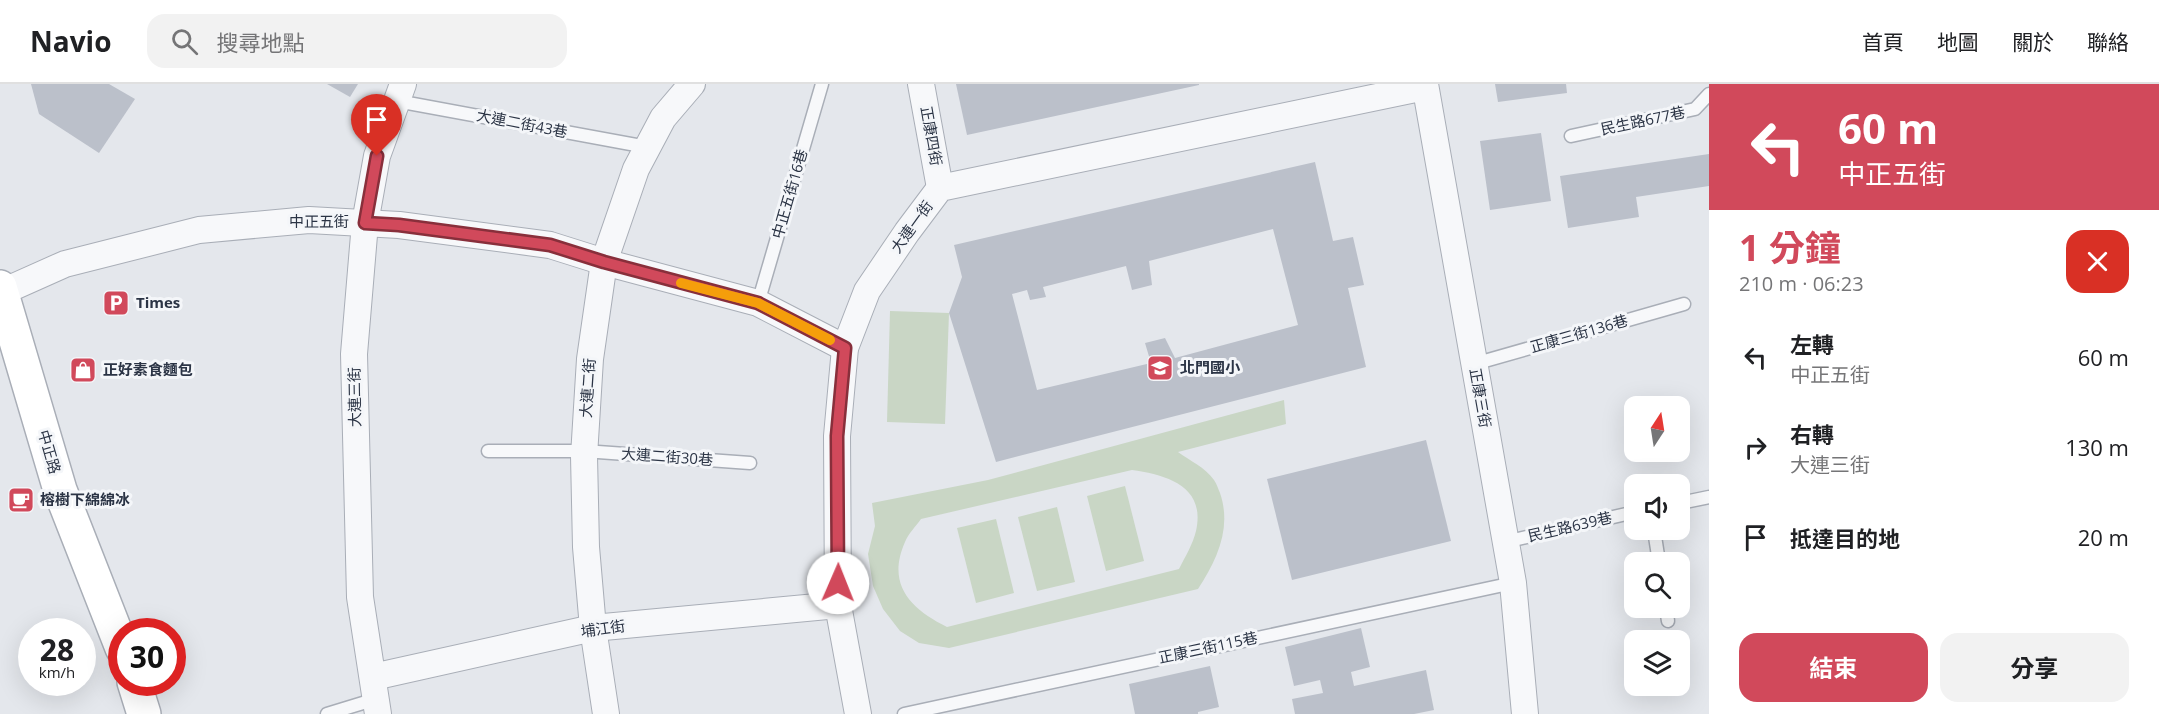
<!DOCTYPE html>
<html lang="zh-TW">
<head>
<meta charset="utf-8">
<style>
  body { margin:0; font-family:"Open Sans","Noto Sans TC",sans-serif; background:#f2f2f2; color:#202124; height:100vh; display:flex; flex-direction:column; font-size:22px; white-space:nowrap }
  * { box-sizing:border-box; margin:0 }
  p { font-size:20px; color:#757577 }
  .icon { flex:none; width:33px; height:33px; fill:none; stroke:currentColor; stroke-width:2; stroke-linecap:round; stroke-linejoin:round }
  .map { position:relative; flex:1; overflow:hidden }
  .side { display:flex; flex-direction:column; background:#fff; width:450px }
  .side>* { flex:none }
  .banner { background:#d1495b; color:#fff; overflow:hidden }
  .needle { width:39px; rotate:12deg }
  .tools { position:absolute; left:1624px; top:312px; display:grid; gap:12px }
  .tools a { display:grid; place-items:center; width:66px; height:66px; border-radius:12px; background:#fff; box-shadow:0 6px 24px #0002; font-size:30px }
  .speed { position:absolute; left:18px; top:534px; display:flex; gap:12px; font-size:30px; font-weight:700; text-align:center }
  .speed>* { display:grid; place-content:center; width:78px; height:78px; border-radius:50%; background:#fff; box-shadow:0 6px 24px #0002; line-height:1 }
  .speed small { font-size:15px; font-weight:400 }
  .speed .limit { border:9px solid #d22; background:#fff; color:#111 }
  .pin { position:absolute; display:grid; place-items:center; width:51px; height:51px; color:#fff; margin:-62px -26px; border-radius:50% 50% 50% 0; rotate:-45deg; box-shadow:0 0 6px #0007 }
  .pin .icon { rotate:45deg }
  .me { position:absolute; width:66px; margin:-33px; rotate:1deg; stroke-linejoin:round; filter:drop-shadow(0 0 4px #0008) }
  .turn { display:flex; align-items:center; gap:21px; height:126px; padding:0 30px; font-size:27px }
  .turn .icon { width:78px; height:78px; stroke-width:2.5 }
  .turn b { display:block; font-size:42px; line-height:51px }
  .round { display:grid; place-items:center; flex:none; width:63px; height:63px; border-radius:18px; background:#f2f2f2 }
  .head { display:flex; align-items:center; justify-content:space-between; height:102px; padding:0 30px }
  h1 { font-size:36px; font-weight:700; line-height:45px; color:#d1495b }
  .button { display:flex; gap:12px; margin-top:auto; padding:12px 30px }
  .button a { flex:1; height:69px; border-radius:18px; background:#d1495b; color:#fff; font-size:24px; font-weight:700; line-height:69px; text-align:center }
  .button a+a { background:#f2f2f2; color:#202124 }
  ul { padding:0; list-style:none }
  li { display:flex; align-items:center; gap:18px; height:90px; padding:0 30px }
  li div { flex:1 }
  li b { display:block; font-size:22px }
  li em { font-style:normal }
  header { display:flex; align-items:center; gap:36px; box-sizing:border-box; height:84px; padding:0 30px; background:#fff; border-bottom:2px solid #e0e0e0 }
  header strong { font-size:28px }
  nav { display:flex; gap:33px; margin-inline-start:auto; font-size:21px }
  .search { width:420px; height:54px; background:#f2f2f2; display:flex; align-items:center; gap:15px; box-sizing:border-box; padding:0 21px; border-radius:18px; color:#757577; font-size:22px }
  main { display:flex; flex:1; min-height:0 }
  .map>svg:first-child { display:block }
  .green { fill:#c9d6c5; fill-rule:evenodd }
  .building { fill:#bbc0ca; fill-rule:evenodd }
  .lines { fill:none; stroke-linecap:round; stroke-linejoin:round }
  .lane-casing { stroke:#a9aeb7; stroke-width:15 }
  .street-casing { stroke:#a9aeb7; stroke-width:28 }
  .secondary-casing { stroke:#a9aeb7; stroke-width:36 }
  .lane { stroke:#f7f8fa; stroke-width:12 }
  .street { stroke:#f7f8fa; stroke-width:26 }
  .secondary { stroke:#fff; stroke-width:33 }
  .route-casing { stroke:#882f3b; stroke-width:15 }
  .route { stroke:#d1495b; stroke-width:10 }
  .slow { stroke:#f59e0b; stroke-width:10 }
  .labels { text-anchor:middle; stroke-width:6; stroke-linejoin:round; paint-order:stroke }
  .street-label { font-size:15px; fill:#2b3445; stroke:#f4f6f9 }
  .poi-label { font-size:15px; font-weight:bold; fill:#2b3445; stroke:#f4f6f9; text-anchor:start }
</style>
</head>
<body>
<header>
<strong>Navio</strong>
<div class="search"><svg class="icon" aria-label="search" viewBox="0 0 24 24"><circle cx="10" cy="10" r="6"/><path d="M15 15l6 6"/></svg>搜尋地點</div>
<nav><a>首頁</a><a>地圖</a><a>關於</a><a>聯絡</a></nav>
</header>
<main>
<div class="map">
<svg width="1709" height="630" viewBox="0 0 1709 630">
  <rect width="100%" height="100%" fill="#e4e7ec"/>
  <!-- green -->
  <g class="green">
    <path d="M890,227l59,2 -4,111 -58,-2z"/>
    <path d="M1284,316l2,24 -108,28c12,9 27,15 36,28 3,4 4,9 6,13 12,35 -3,67 -22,96l-249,59 -30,-5 -19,-12 -17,-22 -10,-23 -5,-32 7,-28 -3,-23 116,-23zM1132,386c35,5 74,16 64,61 -3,13 -11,26 -17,38l-232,58c-36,-18 -61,-42 -42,-85 3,-8 11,-16 16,-23z"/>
    <path d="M1125,402l19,75 -38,10 -19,-75z"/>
    <path d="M1057,423l18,75 -38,9 -19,-74z"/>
    <path d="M996,435l18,74 -38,10 -19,-75z"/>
  </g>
  <!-- building -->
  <g class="building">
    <path d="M31,0h78l26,15 -36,54 -60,-39z"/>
    <path d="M327,0h31l-8,13z"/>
    <path d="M956,0h243v1l-232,50z"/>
    <path d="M1495,0h71l1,9 -69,9z"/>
    <path d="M1541,49l10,68 -61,9 -10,-69z"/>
    <path d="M1709,70v32l-73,11 3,20 -71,11 -8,-52z"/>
    <path d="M1315,78l18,79 20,-4 11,48 -16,3 18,79 -370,95 -47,-149 13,-36 -8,-32zM1273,145l25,96 -123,33 -10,-20 -20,5 6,20 -114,27 -25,-96 15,-4 3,10 16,-3 -3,-10 83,-21 6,24 20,-5 -3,-24z"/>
    <path d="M1426,356l25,101 -159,39 -25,-101z"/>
    <path d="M1361,544l9,39 -19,5 3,14 72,-16 8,40 -20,4h-119l-3,-15 31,-6 -3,-13 -26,6 -9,-39z"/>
    <path d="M1210,582l9,41 -21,5v2h-63l-6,-30z"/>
  </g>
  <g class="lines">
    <defs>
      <g id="lane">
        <path d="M397,17l250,46"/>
        <path d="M1571,52l124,-27 14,-15"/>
        <path d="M758,219l64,-219"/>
        <path d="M1474,280l210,-60"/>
        <path d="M488,367h96l166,12"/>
        <path d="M1680,419l29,-6"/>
        <path d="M1654,446l5,32"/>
        <path d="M1505,458l130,-30"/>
        <path d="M1666,524l2,13"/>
        <path d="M327,630l49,-15"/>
        <path d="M904,630l609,-131"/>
      </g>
      <g id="street">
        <path d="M921,0l19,104"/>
        <path d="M1425,0l88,499 12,131"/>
        <path d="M0,209l65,-29 134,-34 110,-10 90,5 151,20 54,17 154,41 87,45"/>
        <path d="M373,593l220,-49 245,-23"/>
        <path d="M378,630l-18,-117 -6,-243 11,-131 12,-67 26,-72"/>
        <path d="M606,630l-13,-86 -7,-81 -2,-91 6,-97 14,-97 32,-93 27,-51 29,-34"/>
        <path d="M858,630l-20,-109 -1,-169 8,-88 22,-57 40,-59 33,-44 485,-101"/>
      </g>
      <g id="secondary">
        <path d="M0,203l60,203 62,158"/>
        <path d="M134,598l10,32"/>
      </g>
    </defs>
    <!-- lane casing -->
    <use href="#lane" class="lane-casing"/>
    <!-- street casing -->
    <use href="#street" class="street-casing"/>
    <!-- secondary casing -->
    <use href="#secondary" class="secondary-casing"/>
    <!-- lane -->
    <use href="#lane" class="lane"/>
    <!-- street -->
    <use href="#street" class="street"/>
    <!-- secondary -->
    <use href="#secondary" class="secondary"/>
  </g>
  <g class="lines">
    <defs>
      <path id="route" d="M377,72l-12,67 34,2 151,20 54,17 154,41 87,45 -8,88 1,147"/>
    </defs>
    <!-- route casing -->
    <use href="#route" class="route-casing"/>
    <!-- route -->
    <use href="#route" class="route"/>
    <!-- slow -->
    <path class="slow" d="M681,199l77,20 72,37"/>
  </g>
  <!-- icons -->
  <defs>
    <symbol id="parking-square" viewBox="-11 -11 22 22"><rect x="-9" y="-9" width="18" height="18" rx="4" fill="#d1495b" stroke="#f4f6f9"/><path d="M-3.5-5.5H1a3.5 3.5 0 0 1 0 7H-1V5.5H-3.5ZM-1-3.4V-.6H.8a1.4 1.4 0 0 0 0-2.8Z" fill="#fff"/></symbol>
    <symbol id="school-square" viewBox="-11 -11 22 22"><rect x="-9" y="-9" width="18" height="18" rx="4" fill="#d1495b" stroke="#f4f6f9"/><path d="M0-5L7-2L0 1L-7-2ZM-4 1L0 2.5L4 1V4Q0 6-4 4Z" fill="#fff"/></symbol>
    <symbol id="shop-square" viewBox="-11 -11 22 22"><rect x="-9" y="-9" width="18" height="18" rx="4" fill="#d1495b" stroke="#f4f6f9"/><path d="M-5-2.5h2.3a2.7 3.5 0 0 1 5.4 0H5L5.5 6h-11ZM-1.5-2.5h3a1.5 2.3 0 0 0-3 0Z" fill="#fff"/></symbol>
    <symbol id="cafe-square" viewBox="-11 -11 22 22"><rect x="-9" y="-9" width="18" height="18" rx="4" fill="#d1495b" stroke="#f4f6f9"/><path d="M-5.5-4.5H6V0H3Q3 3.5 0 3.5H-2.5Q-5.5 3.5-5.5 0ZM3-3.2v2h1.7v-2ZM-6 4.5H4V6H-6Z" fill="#fff"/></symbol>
  </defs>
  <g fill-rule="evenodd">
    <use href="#parking-square" x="101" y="204" width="30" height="30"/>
    <use href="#school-square" x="1145" y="269" width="30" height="30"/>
    <use href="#shop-square" x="68" y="271" width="30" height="30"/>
    <use href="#cafe-square" x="6" y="401" width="30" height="30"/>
  </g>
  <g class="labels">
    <!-- street labels -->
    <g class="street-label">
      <text transform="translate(1643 37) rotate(-12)" y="5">民生路677巷</text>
      <text transform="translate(522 40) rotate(11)" y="5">大連二街43巷</text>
      <text transform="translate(931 52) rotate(80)" y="5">正康四街</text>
      <text transform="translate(790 110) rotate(-74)" y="5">中正五街16巷</text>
      <text x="319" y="143">中正五街</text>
      <text transform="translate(912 143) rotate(-54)" y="5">大連一街</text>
      <text transform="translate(1579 250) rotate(-16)" y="5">正康三街136巷</text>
      <text transform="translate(588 304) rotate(-86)" y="5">大連二街</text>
      <text transform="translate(355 313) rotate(-91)" y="5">大連三街</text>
      <text transform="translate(1480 314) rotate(80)" y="5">正康三街</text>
      <text transform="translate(49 368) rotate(74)" y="5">中正路</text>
      <text transform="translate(667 373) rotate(4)" y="5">大連二街30巷</text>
      <text transform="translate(1570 443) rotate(-13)" y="5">民生路639巷</text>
      <text transform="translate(603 545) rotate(-8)" y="5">埔江街</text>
      <text transform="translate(1208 564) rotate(-12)" y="5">正康三街115巷</text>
    </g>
    <!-- poi labels -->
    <g class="poi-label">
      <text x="136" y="224">Times</text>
      <text x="1180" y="289">北門國小</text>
      <text x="103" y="291">正好素食麵包</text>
      <text x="40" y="421">榕樹下綿綿冰</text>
    </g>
  </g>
</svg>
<div class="tools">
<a><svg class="needle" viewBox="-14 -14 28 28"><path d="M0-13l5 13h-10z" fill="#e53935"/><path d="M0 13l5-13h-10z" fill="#757577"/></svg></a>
<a><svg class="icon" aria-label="sound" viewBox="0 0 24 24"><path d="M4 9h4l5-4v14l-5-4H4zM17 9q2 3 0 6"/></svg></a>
<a><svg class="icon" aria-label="search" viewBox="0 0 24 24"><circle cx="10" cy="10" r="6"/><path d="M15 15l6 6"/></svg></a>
<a><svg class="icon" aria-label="layers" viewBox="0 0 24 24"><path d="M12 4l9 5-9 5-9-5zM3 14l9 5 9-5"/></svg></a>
</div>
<div class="speed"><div>28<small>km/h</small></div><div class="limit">30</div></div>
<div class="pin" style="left:377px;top:72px;background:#d93025"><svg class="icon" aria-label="arrive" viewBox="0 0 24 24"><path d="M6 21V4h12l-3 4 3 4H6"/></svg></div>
<svg class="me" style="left:838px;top:499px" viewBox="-20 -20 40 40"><circle r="19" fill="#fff"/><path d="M0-13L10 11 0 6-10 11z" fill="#d1495b"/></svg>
</div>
<section class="side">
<div class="banner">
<div class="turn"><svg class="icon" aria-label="left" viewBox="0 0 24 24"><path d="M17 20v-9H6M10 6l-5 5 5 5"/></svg><div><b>60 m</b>中正五街</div></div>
</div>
<div class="head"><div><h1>1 分鐘</h1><p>210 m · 06:23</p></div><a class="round" style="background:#d93025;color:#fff"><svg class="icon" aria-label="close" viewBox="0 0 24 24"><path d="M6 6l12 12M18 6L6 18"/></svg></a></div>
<ul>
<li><svg class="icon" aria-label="left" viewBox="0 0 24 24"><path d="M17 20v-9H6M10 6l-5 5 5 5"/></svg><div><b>左轉</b><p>中正五街</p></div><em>60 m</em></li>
<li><svg class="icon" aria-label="right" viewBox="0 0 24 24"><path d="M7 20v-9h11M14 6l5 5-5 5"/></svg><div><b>右轉</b><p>大連三街</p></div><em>130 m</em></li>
<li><svg class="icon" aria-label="arrive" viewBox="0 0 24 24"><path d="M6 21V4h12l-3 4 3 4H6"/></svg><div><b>抵達目的地</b></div><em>20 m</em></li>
</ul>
<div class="button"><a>結束</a><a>分享</a></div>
</section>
</main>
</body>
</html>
